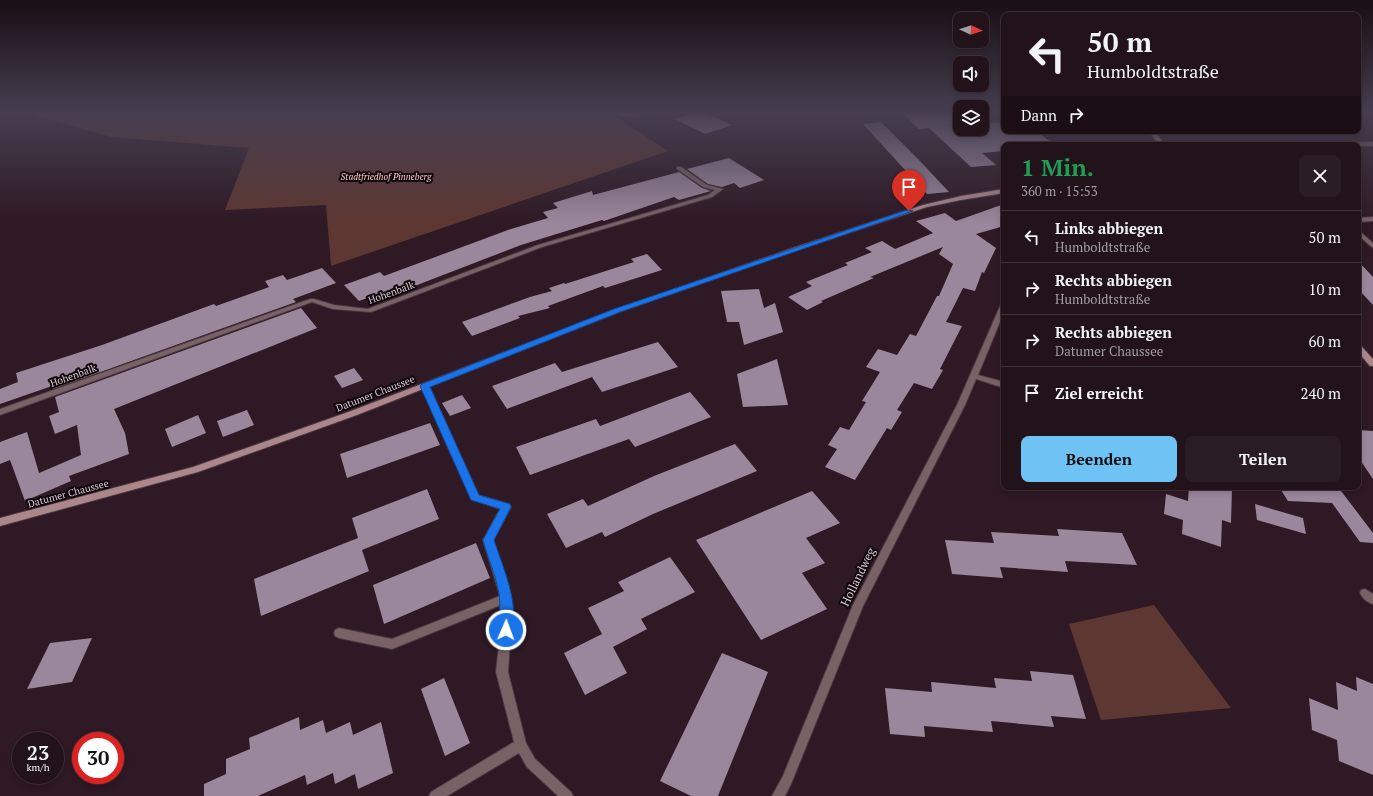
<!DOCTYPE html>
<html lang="de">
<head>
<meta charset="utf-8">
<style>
  body { margin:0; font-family:"PT Serif",serif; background:#2a1c24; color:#f1f3f6; height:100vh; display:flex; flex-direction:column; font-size:15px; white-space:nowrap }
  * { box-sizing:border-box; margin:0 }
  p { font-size:13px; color:#a29ea3 }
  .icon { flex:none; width:22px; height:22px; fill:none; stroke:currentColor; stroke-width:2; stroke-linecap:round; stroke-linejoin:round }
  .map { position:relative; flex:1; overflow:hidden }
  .sheet { position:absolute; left:1001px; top:142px; width:360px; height:348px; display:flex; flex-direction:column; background:#22131b; border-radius:8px; box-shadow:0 2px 6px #0003,0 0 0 1px #3f323a }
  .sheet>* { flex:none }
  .hud { position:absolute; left:1001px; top:12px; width:360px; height:122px; border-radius:8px; box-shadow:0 2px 6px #0003,0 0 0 1px #3f323a; background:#22131b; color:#f1f3f6; overflow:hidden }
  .needle { width:26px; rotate:94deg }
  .controls { position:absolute; left:953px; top:12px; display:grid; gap:8px }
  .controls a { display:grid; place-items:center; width:36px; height:36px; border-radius:8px; background:#22131b; box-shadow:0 2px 6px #0003,0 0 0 1px #3f323a; font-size:20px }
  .speed { position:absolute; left:12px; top:732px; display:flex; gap:8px; font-size:20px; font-weight:700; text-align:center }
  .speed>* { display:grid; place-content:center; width:52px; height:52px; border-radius:50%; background:#22131b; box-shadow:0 2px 6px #0003,0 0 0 1px #3f323a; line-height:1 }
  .speed small { font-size:10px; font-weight:400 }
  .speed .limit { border:6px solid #d22; background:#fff; color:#111 }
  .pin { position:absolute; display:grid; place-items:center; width:34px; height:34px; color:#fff; margin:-41px -17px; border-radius:50% 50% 50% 0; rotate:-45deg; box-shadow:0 0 4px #0007 }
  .pin .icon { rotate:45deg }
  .me { position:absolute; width:44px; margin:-22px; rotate:2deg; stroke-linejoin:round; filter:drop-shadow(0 0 3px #0008) }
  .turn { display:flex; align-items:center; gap:14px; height:84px; padding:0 20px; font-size:18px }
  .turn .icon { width:52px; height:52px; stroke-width:2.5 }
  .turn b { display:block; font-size:28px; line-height:34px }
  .then { display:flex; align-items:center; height:38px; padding:0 20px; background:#0003; gap:8px; font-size:15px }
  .round { display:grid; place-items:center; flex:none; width:42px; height:42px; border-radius:8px; background:#2a1c24 }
  .summary { display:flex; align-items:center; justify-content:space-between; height:68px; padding:0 20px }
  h1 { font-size:24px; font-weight:600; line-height:30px; color:#1e9e55 }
  .button { display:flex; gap:8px; margin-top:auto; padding:8px 20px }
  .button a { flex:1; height:46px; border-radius:8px; background:#6fc2f4; color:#111; font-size:16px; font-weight:600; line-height:46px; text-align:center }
  .button a+a { background:#2a1c24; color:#f1f3f6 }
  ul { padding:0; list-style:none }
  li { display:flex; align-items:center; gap:12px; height:52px; padding:0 20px; border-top:1px solid #3f323a }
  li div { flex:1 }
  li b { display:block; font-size:15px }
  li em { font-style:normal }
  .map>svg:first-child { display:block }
  .green { fill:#5d3731 }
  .building { fill:#9b879c }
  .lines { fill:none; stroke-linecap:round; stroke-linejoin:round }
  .street-casing { stroke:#4a3640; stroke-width:2 }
  .secondary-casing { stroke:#4a3640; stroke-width:2 }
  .street { fill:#796265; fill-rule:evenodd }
  .secondary { fill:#ab878c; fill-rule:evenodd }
  .route { fill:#1a73e8; stroke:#114b97 }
  .labels { text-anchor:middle; stroke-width:4; stroke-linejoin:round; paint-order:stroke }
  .far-park-label { font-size:9px; font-style:italic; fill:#feccc4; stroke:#10070c }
  .street-label { font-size:10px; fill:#dbccd4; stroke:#10070c }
  .near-street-label { font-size:12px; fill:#dbccd4; stroke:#10070c }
</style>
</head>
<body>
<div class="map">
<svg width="1373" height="796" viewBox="0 0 1373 796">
  <rect width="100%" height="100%" fill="#2e1924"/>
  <!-- green -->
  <g class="green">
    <path d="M21,111h586l61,40 -337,115 -5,-61 -101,5 24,-62 -138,-11z"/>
    <path d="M1154,605l77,103 -130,12 -32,-96z"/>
  </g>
  <!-- building -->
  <g class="building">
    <path d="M698,111h4l30,14 -27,9 -30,-15z"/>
    <path d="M900,111h60v18h22l1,-18v13l21,-2v9h32l19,14h-51v6l-22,2 14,12 -25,2 -42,-39 -10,1z"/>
    <path d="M881,122l38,38 30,32 -22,2 -64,-70z"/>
    <path d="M729,158l35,22 -24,8 -6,-5 -12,4 -14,-3 -21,-15z"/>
    <path d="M679,172l23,16 9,3 -32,9 -5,-3 -70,24 -2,-1 -81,25 -122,47 -4,-4 -36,13 -15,-16 36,-13 4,4 127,-47 37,-11 -5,-6 15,-4 -5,-5 39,-12 1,4z"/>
    <path d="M1004,204v22l-28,8 20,14 -12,25 -2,-1 -7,19 -12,-3 -17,34 16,4 -22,43 3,1 -11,19 -18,-6 -17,27 5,2 -11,18 -4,-2 -32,52 -30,-13 12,-18 -9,-4 12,-18 9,3 17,-28 -4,-1 18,-29 -14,-5 12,-18 19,6 13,-21 6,2 21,-40h2l14,-32 -14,-10 4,-7 -73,30 4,1 -53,23 2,1 -16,8 -19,-13 24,-11 -6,-4 42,-17 -3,-2 27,-11 -7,-4 17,-7 13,8 38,-16 -17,-12 29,-8 11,8z"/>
    <path d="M647,254l15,16 -57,18 -2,-2 -55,20 2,2 -32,8 2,2 -48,18 -10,-14 68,-25 22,-6 -3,-3 15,-5 1,1 69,-22 -3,-3z"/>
    <path d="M1358,261l15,16v28l-15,-16z"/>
    <path d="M322,268l14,15 -43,16 3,3 -243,87 -1,-3 -52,18v-15l18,-7 -2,-9 86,-28 112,-41 2,2 53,-19 -4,-6 18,-6 4,5z"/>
    <path d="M759,289l5,19 11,-5 8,29 -39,13 -5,-23h-12l-6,-31z"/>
    <path d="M301,308l16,20 -203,81 11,24 4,21 -60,22 2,5 -46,20 -15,-41 -10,4v-22l27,-10 12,41 42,-18 -4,-30 -22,9 -6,-18 10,-4 -4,-15z"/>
    <path d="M658,342l20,25 -76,25 -10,-15 -85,32 -15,-23 63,-23 7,9z"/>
    <path d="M777,359l11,46 -45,2 -6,-33z"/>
    <path d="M354,368l9,12 -21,8 -8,-12z"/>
    <path d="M690,392l21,25 -76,30 -6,-8 -99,36 -14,-28 80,-28 4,7z"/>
    <path d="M462,395l9,13 -21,8 -8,-13z"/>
    <path d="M247,410l7,15 -31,12 -6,-16z"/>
    <path d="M198,415l8,18 -34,14 -7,-18z"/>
    <path d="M430,423l10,22 -93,33 -7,-24z"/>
    <path d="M1358,430l15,1v48l-15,-22z"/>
    <path d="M735,444l22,27 -104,43 -48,23 -3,-5 -36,16 -19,-34 36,-15 5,7 66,-30z"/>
    <path d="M1189,487h43l-1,36 -9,-3 -1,27 -39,-13 1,-14 -19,-6 2,-20 22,7z"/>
    <path d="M1279,487h59l35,46v10l-13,-1 -28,-39 -44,-2z"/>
    <path d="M427,489l12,30 -77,31 7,21 -108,45 -7,-37 104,-41 -6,-20z"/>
    <path d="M812,491l28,32 -34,15 19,25 -23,10 25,36 -66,31 -65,-100z"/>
    <path d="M1255,504l48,14 3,16 -49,-14z"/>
    <path d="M1057,529l65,4 15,32 -72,-4 3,11 -68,-5 3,11 -51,-4 -7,-34 49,3 -3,-11 68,4z"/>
    <path d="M476,543l14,35 -106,46 -11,-39z"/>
    <path d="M670,557l25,35 -54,27 6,10 -34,18 14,26 -42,22 -21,-42 38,-19 -14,-26 36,-17 -6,-9z"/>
    <path d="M92,638l-20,44 -45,7 23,-46z"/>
    <path d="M722,653l46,19 -50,124h-27l-31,-15z"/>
    <path d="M1030,671l43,4 13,44 -35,-3 3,11 -63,-6 2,11 -69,-6 1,11 -35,-3 -5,-46 47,4 -1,-10 65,6 -2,-10 38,3z"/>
    <path d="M1356,677l17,7v91l-34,-14 -2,-21 -25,-10 -3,-32 29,12 -2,-28 21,9z"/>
    <path d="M444,678l26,65 -25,13 -24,-67z"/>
    <path d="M299,717l1,13 23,-10 3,13 24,-11 3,13 28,-13 12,51 -35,16 -3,-15 -20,10 -2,-11 -26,12 -2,-10 -47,21h-54v-12l22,-10v-15l24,-10 -1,-11z"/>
  </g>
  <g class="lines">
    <defs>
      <g id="street">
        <path d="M613,111l26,4 2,1 -2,1 -20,-2z"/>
        <path d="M1373,142v4l-36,-1 3,-2z"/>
        <path d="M677,167h4l26,18 16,4 -11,8 -170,50 -171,65 -38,-3 -21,-7 -312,113v-6l310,-110h4l20,6 34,4 170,-64 170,-50 7,-5 -12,-3 -26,-18z"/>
        <path d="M1373,217v4l-15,1v-4z"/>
        <path d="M1358,230l15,13v5l-15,-13z"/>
        <path d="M1004,302v10l-26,63 26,7v6l-28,-9 -11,26 -102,201 -72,178 -6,12h-13l11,-20 70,-171 104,-200 44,-101z"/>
        <path d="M425,383l4,3 49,109 31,9 2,3 -18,33 18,58 1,18 -4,56 18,71 9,16 36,33 2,4h-15l-31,-29 -8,-14 -72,43h-18l2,-4 83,-50 -18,-70 6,-56 -1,-11 -109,44 -53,-11 -4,-2 -1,-3 1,-3 4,-2 53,11 108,-43 -17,-56 17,-31 -28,-10 -51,-113z"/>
        <path d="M1365,589l8,5v10c-5,-1 -11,-6 -13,-11l1,-3z"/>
      </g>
      <g id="secondary">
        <path d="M1148,131h5l13,14h-6z"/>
        <path d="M1004,189v4l-43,7 -34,7 -130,43 -178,62 -262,103 -159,57 -198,54v-8l193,-51 158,-56 264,-101 178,-62 130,-43 38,-9z"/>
        <path d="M1358,346h3l12,13v7h-3l-12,-14z"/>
      </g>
    </defs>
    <!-- street casing -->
    <use href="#street" class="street-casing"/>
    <!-- secondary casing -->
    <use href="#secondary" class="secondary-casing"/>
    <!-- street -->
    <use href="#street" class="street"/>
    <!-- secondary -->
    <use href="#secondary" class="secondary"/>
  </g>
  <!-- sky -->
  <linearGradient id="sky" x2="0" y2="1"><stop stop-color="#190e14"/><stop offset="0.5" stop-color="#463e50"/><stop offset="1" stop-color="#463e50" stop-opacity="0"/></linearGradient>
  <rect width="1373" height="223" fill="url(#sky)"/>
  <!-- route -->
  <path class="route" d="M907,210l6,1 -293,101 -190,75 49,108 31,9 1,3 -17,33c8,25 28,69 16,94l-4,2 -4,-2c-4,-7 -1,-30 -3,-40 -3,-18 -11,-36 -16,-54l17,-31 -29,-9 -51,-114 2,-2 192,-75z"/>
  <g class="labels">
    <!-- far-park labels -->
    <g class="far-park-label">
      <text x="386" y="180">Stadtfriedhof Pinneberg</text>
    </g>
    <!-- street labels -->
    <g class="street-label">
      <text transform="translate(391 292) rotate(-20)" y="4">Hohenbalk</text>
      <text transform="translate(73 375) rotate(-20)" y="4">Hohenbalk</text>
      <text transform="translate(375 393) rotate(-21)" y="4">Datumer Chaussee</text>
      <text transform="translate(68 493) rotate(-15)" y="4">Datumer Chaussee</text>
    </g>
    <!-- near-street labels -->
    <g class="near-street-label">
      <text transform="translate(858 577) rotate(-64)" y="4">Hollandweg</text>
    </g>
  </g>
</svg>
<div class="controls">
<a><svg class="needle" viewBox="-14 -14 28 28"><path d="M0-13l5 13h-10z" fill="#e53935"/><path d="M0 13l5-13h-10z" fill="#a29ea3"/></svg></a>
<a><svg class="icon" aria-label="sound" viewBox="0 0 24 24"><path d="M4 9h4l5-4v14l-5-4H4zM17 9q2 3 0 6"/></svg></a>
<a><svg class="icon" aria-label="layers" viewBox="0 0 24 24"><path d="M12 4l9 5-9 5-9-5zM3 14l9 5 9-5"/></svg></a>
</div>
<div class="speed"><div>23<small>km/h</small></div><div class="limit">30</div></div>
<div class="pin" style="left:909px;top:211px;background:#d93025"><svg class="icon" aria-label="arrive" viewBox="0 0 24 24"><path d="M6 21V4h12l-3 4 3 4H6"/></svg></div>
<svg class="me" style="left:506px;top:630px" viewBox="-20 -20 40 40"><circle r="17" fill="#1a73e8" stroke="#fff" stroke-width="3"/><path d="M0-11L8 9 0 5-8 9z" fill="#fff"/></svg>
<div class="hud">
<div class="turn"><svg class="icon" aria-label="left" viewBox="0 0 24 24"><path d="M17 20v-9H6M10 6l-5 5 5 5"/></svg><div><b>50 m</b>Humboldtstraße</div></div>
<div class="then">Dann<svg class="icon" aria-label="right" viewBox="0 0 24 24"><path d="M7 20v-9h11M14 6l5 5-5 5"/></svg></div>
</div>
<section class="sheet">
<div class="summary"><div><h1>1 Min.</h1><p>360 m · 15:53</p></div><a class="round"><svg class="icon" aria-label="close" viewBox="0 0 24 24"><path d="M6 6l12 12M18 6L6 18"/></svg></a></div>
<ul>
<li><svg class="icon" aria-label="left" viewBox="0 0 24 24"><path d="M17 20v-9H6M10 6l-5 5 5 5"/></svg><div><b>Links abbiegen</b><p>Humboldtstraße</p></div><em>50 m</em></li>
<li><svg class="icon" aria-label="right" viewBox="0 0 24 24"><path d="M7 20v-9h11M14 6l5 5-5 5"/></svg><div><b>Rechts abbiegen</b><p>Humboldtstraße</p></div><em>10 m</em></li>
<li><svg class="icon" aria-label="right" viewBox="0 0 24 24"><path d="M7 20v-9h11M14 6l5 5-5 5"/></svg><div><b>Rechts abbiegen</b><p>Datumer Chaussee</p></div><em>60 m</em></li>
<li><svg class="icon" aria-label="arrive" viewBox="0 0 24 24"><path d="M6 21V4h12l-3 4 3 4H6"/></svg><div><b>Ziel erreicht</b></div><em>240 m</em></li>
</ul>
<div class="button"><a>Beenden</a><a>Teilen</a></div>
</section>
</div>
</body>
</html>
